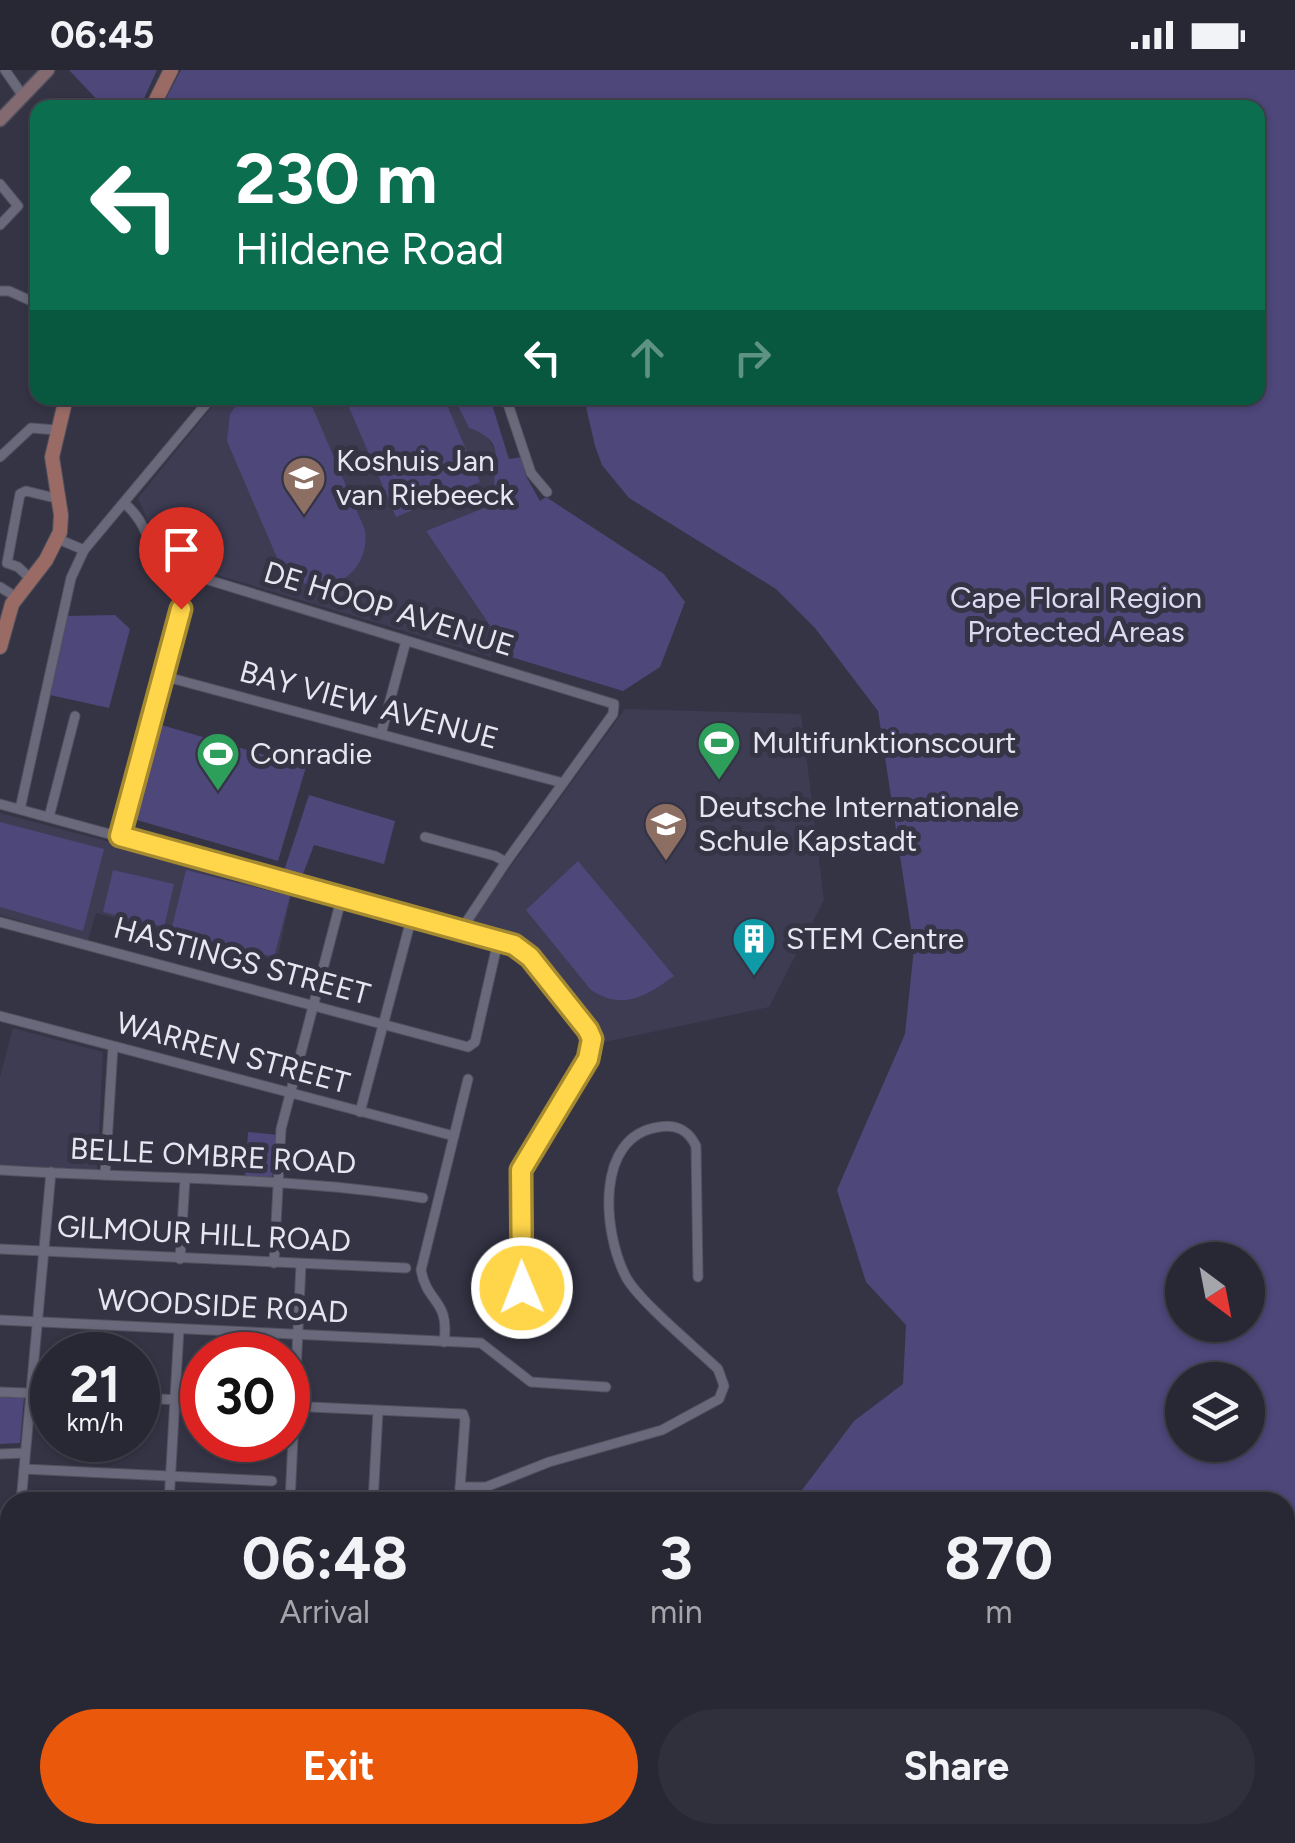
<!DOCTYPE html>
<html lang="en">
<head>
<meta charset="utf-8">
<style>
  body { margin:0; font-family:Figtree,sans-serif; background:#302f3c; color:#f1f3f6; height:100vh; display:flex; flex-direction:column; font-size:38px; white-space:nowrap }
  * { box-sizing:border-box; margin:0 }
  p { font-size:32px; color:#a5a5ac }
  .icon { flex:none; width:55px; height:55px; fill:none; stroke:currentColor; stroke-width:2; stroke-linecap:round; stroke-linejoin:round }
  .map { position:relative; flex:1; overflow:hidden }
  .side { position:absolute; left:0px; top:1422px; width:1295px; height:352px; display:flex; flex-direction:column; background:#282734; border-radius:30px 30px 0 0; box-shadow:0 2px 8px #0004,0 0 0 2px #44444f }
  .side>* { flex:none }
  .banner { position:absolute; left:30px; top:30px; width:1235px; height:305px; border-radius:20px; box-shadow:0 2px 8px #0004,0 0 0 2px #44444f; background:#0b6e4f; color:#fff; overflow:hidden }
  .needle { width:65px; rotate:148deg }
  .controls { position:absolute; left:1165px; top:1172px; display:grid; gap:20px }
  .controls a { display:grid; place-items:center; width:100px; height:100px; border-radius:50%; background:#282734; box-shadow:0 2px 8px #0004,0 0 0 2px #44444f; font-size:50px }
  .speed { position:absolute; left:30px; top:1262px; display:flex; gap:20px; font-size:50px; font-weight:700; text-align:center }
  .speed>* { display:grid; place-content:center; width:130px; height:130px; border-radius:50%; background:#282734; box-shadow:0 2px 8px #0004,0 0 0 2px #44444f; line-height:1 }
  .speed small { font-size:25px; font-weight:400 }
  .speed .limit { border:15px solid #d22; background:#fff; color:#111 }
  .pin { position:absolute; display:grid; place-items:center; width:85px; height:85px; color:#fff; margin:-102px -42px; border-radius:50% 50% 50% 0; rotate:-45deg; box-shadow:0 0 10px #0007 }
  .pin .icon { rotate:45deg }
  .me { position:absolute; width:110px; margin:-55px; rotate:359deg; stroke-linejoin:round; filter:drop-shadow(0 0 8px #0008) }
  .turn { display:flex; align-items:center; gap:35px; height:210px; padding:0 40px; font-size:45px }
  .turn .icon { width:130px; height:130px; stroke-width:2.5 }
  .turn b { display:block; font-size:70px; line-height:85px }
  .lanes { display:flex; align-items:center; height:95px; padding:0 40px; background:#0003; justify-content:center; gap:50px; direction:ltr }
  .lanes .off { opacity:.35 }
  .eta { display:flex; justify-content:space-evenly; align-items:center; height:170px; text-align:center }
  .eta b { font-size:60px; font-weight:700; line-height:70px }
  .action { display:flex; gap:20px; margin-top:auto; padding:20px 40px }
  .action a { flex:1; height:115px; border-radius:60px; background:#ea580c; color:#fff; font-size:40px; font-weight:700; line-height:115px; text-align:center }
  .action a+a { background:#302f3c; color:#f1f3f6 }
  .status { display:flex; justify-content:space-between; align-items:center; height:70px; padding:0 50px; background:#282734; direction:ltr }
  .status svg { height:28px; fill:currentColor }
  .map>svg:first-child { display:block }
  .built { fill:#3e3c53 }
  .green { fill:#4d477a; fill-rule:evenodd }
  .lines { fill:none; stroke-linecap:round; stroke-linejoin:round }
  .street-casing { stroke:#51515e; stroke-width:11 }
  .secondary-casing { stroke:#51515e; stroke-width:15 }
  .primary-casing { stroke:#51515e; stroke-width:16 }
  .street { stroke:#6a697b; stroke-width:9 }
  .secondary { stroke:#826a70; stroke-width:12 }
  .primary { stroke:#9a6b65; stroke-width:14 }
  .route-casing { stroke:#a68a30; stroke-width:25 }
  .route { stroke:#ffd54a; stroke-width:18 }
  .labels { text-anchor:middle; stroke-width:10; stroke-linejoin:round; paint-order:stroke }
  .poi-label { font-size:30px; fill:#e6e6f0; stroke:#353445; text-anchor:start }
  .park-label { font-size:30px; fill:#dbdaf0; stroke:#353445 }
  .street-label { font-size:30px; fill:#e6e6f0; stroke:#353445 }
</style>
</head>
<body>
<div class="status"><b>06:45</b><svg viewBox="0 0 49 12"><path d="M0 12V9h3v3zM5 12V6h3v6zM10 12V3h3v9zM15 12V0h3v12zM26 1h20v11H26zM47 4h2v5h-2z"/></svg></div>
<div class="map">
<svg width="1295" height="1773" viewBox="0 0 1295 1773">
  <rect width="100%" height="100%" fill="#353445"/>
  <!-- built -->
  <g class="built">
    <path d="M219,328h235l15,30 16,6 13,20 -4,38 6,10 -74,29 71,106 -6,20 -327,-98 -26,-61z"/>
    <path d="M625,639l176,5 23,186 -55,107 -164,35 -79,-98 -50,-14 -6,-7z"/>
    <path d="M0,743l292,77 -15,70 -181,-47 -8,27 -88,-25z"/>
    <path d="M13,958l90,24 -6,119 -97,-4v-90z"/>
  </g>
  <!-- green -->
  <g class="green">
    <path d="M69,0h88l-17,37 -35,1z"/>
    <path d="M181,0h1114v1773h-597l1,-8h586v-333h-492l61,-81 49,-37 3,-59 -40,-43 -29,-92 68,-156 9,-86 -36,-237 -63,-83 -39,-39 -147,-91 -27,-33 -7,-19 -11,-48h674v-290h-1097zM1182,1190h66v65h-66zM1182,1310h66v65h-66z"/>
    <path d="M242,328h63l7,8 53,124c7,50 -52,76 -84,37l-54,-126 3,-27z"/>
    <path d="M345,328h99l36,84 -84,35z"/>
    <path d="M454,328h36l19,61 12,-2 5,19 14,25 6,-4 118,77 21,28 -25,65 -37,24 -112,-34 -85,-126 73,-29c-16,-29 18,-58 -30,-74z"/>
    <path d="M115,545l15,14 -21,79 -59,-13 17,-79z"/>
    <path d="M158,654l148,43 -28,94 -148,-43z"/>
    <path d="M309,725l86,26 -11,43 -70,-19 -13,34 -18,-5z"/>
    <path d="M0,752l104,27 -21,82 -83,-24z"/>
    <path d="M578,791l96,115c-27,20 -52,35 -83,14l-65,-80z"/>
    <path d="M113,800l61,14 -10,43 -61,-15z"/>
    <path d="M186,800l104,26 -16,61 -103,-26z"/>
    <path d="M248,1062l30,3 -4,38 -3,4 -26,1z"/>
    <path d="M0,1327l24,1 -4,45 -20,1z"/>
  </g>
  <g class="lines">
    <defs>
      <g id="street">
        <path d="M5,0l18,26"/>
        <path d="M0,114l18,22 -18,19"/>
        <path d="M0,221h9l29,13"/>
        <path d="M506,328l25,75 16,19"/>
        <path d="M0,387l31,-29 26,2"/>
        <path d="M124,433c25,20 23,46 42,64l448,137 -1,10 -107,148 -45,68"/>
        <path d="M58,469l26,11 127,-152"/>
        <path d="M31,509l-13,-12 -11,-4 13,-69 6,-3 33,8"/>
        <path d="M0,517l16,10"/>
        <path d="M163,606l400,107"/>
        <path d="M381,664l25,-93"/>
        <path d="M0,734l514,141 11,7 64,78 2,9 -3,20 -67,111 1,119"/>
        <path d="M20,739l51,-231 13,-28"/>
        <path d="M49,747l26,-101"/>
        <path d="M120,766l70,-261"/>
        <path d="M425,767l70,19 11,6"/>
        <path d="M0,852l468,125 7,-5 23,-101"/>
        <path d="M0,946l454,120"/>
        <path d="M360,1042l52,-196"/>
        <path d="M0,1100c141,9 283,6 423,28"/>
        <path d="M105,1105l8,-128"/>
        <path d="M0,1179l406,19"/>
        <path d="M180,1189l5,-80"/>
        <path d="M274,1193l7,-134 61,-233"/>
        <path d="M0,1250l481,23 50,39 75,5"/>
        <path d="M444,1272c6,-43 -17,-38 -23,-72l47,-191"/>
        <path d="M0,1322l52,2"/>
        <path d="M138,1328l64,3"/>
        <path d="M288,1336l175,8 2,6 -6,82"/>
        <path d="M0,1384l25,-1"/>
        <path d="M24,1399l248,12"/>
        <path d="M460,1417h26l63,-25 113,-32 57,-31 5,-13 -6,-17c-23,-22 -79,-68 -92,-92 -23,-44 -32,-141 33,-150 18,-3 29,3 37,19l2,131"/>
        <path d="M21,1432l30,-330"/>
        <path d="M169,1432l10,-173"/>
        <path d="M290,1432l11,-238"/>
        <path d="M373,1432l5,-91"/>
        <path d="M0,1470l10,2"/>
        <path d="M0,1539l10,1"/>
        <path d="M0,1653l10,-106"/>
        <path d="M0,1737h10"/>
        <path d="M603,1765l8,8"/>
        <path d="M536,1773v-8"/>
      </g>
      <path id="secondary" d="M0,50l48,-50"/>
      <g id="primary">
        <path d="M152,38l19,-38"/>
        <path d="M0,577l12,-43 34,-44 14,-28 1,-17 -9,-58 14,-59"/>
      </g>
    </defs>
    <!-- street casing -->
    <use href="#street" class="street-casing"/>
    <!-- secondary casing -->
    <use href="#secondary" class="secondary-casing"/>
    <!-- primary casing -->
    <use href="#primary" class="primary-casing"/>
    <!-- street -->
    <use href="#street" class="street"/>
    <!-- secondary -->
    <use href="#secondary" class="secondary"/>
    <!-- primary -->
    <use href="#primary" class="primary"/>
  </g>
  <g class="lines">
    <defs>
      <path id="route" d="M181,539l-61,227 394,109 16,12 58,73 4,9 -4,20 -67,111 1,118"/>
    </defs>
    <!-- route casing -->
    <use href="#route" class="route-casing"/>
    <!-- route -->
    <use href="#route" class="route"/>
  </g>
  <!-- icons -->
  <defs>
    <symbol id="school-pin" viewBox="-11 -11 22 30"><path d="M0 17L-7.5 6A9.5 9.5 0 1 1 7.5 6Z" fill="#8d6e63" stroke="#353445"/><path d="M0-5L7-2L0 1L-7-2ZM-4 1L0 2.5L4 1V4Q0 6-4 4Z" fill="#fff"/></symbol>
    <symbol id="stadium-pin" viewBox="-11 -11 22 30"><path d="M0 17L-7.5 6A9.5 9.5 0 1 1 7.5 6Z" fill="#2e9e5b" stroke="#353445"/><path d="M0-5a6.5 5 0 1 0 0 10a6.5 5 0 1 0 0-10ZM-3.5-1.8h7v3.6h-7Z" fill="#fff"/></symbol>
    <symbol id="building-pin" viewBox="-11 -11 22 30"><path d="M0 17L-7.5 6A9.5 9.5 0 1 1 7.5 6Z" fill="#0f9aa8" stroke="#353445"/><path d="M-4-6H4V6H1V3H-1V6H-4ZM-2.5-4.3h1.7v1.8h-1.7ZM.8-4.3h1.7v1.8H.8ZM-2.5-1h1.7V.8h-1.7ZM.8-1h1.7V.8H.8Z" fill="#fff"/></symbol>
  </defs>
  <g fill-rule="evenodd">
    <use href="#school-pin" x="279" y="383" width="50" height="68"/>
    <use href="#stadium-pin" x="694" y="648" width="50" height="68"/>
    <use href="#stadium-pin" x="193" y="659" width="50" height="68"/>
    <use href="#school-pin" x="641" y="729" width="50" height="68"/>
    <use href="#building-pin" x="729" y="844" width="50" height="68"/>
  </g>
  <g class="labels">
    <!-- poi labels -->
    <g class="poi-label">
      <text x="336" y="401">Koshuis Jan<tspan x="336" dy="34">van Riebeeck</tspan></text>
      <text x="752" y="683">Multifunktionscourt</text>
      <text x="250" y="694">Conradie</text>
      <text x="698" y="747">Deutsche Internationale<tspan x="698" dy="34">Schule Kapstadt</tspan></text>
      <text x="786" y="879">STEM Centre</text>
    </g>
    <!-- park labels -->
    <g class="park-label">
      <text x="1076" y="538">Cape Floral Region<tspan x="1076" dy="34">Protected Areas</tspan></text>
    </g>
    <!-- street labels -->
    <g class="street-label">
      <text transform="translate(389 539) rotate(17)" y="10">DE HOOP AVENUE</text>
      <text transform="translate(369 635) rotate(15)" y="10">BAY VIEW AVENUE</text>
      <text transform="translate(242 891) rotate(15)" y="10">HASTINGS STREET</text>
      <text transform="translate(233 983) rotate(15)" y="10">WARREN STREET</text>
      <text transform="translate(213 1086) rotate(3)" y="10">BELLE OMBRE ROAD</text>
      <text transform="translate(204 1164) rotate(3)" y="10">GILMOUR HILL ROAD</text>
      <text transform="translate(223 1236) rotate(3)" y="10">WOODSIDE ROAD</text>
    </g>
  </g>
</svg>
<div class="controls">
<a><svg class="needle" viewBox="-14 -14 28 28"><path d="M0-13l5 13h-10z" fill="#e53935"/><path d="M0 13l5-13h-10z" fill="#a5a5ac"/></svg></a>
<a><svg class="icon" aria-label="layers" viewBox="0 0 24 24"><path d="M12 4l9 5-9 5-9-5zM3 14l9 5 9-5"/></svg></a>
</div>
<div class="speed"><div>21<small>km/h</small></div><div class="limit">30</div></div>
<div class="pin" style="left:181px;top:539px;background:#d93025"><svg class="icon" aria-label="arrive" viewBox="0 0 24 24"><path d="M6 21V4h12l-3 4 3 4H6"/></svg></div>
<svg class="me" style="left:522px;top:1218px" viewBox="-20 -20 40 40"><circle r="17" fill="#ffd54a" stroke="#fff" stroke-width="3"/><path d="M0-11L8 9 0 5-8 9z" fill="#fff"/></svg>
<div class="banner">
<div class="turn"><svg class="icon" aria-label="left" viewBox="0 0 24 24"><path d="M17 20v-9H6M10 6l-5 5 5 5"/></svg><div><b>230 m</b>Hildene Road</div></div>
<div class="lanes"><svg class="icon" aria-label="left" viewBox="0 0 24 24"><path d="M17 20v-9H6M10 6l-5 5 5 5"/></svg><svg class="icon off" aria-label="ahead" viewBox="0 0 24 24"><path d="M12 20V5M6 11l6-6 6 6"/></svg><svg class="icon off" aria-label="right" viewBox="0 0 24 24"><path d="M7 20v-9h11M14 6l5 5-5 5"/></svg></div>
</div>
<section class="side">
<div class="eta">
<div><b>06:48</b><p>Arrival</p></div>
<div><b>3</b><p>min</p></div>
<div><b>870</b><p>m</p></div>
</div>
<div class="action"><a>Exit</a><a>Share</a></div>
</section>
</div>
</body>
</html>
